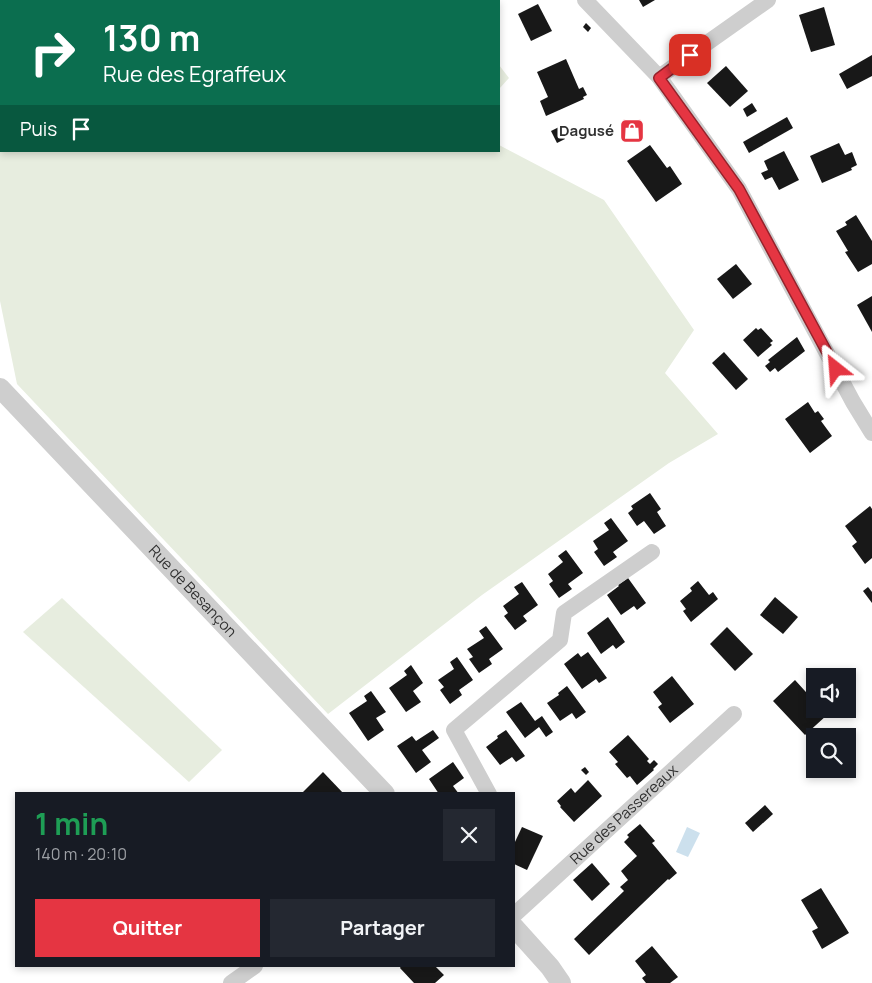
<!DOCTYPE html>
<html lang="fr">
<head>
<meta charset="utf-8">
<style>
  body { margin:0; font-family:Manrope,sans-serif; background:#242831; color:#f1f3f6; height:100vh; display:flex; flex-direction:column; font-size:19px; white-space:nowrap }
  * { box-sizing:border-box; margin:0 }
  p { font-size:16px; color:#9ea1a6 }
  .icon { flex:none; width:28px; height:28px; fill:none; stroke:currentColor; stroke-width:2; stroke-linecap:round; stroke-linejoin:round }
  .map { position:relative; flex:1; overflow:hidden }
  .side { position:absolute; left:15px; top:792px; width:500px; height:175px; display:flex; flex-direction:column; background:#171b24; border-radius:0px; box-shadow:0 2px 8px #0003 }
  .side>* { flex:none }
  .banner { position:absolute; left:0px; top:0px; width:500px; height:152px; box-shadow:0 2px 8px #0003; background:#0b6e4f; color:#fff; overflow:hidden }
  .buttons { position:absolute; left:806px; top:668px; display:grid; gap:10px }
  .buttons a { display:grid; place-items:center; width:50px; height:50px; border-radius:0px; background:#171b24; box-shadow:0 2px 8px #0003; font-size:25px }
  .pin { position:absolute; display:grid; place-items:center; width:42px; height:42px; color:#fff; margin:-21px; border-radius:10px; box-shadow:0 2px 8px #0006 }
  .me { position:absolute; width:55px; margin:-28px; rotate:332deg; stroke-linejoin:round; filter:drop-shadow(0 0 4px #0008) }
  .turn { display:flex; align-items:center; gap:18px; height:105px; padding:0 20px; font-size:22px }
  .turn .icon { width:65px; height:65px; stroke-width:2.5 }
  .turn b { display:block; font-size:35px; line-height:42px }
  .then { display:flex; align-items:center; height:48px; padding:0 20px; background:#0003; gap:10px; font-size:19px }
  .round { display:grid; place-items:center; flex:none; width:52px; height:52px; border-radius:0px; background:#242831 }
  .overview { display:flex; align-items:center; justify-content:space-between; height:85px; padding:0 20px }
  h1 { font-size:30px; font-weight:700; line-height:38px; color:#1e9e55 }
  .action { display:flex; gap:10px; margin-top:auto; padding:10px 20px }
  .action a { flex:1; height:58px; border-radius:0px; background:#e53542; color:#fff; font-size:20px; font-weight:700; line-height:58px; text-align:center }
  .action a+a { background:#242831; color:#f1f3f6 }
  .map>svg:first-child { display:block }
  .green { fill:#e7eddf }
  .water { fill:#cce0ed }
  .building { fill:#181818 }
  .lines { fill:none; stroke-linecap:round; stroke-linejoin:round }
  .minor { stroke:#cecece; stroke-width:16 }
  .tertiary { stroke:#cecece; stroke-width:20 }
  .route-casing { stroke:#95222b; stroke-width:12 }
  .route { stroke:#e53542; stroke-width:9 }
  .labels { text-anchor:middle; stroke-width:5; stroke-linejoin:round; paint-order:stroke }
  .poi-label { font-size:15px; font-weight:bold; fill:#313131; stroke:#fff; text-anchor:end }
  .street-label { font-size:15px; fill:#313131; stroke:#fff }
</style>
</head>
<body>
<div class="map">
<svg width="872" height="983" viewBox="0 0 872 983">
  <rect width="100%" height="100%" fill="#fff"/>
  <!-- green -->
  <g class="green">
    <path d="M14,0h434l1,1h-435z"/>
    <path d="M1,30v121h498v-6l105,55 90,130 -29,43 53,61 -49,29 -187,132 -154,119 -311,-330 -17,-83v-268z"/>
    <path d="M499,65l10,13 -10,11z"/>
    <path d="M62,598l160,152 -33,32 -166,-150z"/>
  </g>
  <!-- water -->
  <path class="water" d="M687,827l13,6 -12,24 -12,-5z"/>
  <!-- building -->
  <g class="building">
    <path d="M639,0h16l-12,7z"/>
    <path d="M538,4l14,27 -21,10 -13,-27z"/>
    <path d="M824,7l11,38 -24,7 -12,-37z"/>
    <path d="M586,23l5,5 -3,4 -5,-5z"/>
    <path d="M872,55v21l-25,13 -8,-15z"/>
    <path d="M566,59l13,30 4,-2 4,8 -4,2 1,2 -38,17 -6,-15 8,-4 -11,-25z"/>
    <path d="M726,66l22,25 -18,16 -23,-24z"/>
    <path d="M752,103l5,8 -10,6 -4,-8z"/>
    <path d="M787,117l6,11 -44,25 -6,-11z"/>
    <path d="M559,127l6,12 -8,4 -6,-12z"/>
    <path d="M839,143l6,12 7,-3 5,13 -6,3 1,2 -30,13 -12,-27z"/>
    <path d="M650,145l17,23 3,-2 12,18 -26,18 -29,-41z"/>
    <path d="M784,151l15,29 -20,10 -7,-13 -7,3 -4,-7 7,-3 -4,-9z"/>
    <path d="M856,215l16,26v23l-14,8 -13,-20 3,-1 -12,-20 11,-6 -2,-3z"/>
    <path d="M736,264l16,20 -19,15 -16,-20z"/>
    <path d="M872,296v36l-15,-27z"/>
    <path d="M756,328l2,2 3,-2 12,13 -3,2 2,2 -14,12 -15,-17z"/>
    <path d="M797,337l8,14 -27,21 -3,-4 -5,4 -5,-6 5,-4 -2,-2z"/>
    <path d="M724,352l24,27 -12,11 -24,-27z"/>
    <path d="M808,402l7,11 3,-2 6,8 -3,2 11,15 -22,17 -25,-34z"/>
    <path d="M650,493l11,16 -4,3 9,14 -12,8 -10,-13 -7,5 -9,-13 5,-4 -2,-3z"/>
    <path d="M870,506l2,3v49l-7,6 -13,-18 5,-4 -12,-16z"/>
    <path d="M611,518l17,23 -15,11 4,5 -13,9 -10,-14 4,-3 -5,-8 16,-11 -5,-7z"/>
    <path d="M566,550l17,23 -15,11 4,5 -13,9 -10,-14 4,-3 -5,-7 15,-12 -5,-6z"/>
    <path d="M628,578l18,25 -9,7 -3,-4 -13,9 -14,-20 12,-9 -1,-1z"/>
    <path d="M698,581l11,14 4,-3 5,7 -27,23 -8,-11 3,-2 -6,-8 12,-10 -2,-3z"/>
    <path d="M522,582l16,23 -15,11 4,5 -12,9 -11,-14 4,-3 -5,-7 16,-12 -5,-7z"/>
    <path d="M868,587l4,5v11l-9,-12z"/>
    <path d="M775,597l23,20 -15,17 -23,-19z"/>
    <path d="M608,617l17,25 -9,7 -3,-4 -12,9 -14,-21z"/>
    <path d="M486,626l17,23 -14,10 3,5 -13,9 -10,-14 4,-2 -6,-8 17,-11 -5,-7z"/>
    <path d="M727,627l26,27 -18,17 -25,-27z"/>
    <path d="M588,652l19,26 -8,5 -3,-4 -14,10 -18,-25 14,-11 3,4z"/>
    <path d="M457,657l16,23 -14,10 3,5 -12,9 -10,-14 4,-3 -6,-7 16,-11 -4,-7z"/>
    <path d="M411,665l12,18 -10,8 8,11 -15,10 -17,-24 18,-13 -3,-4z"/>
    <path d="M672,676l22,28 -24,19 -12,-16 4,-3 -9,-12z"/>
    <path d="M795,680l20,22v7h7l5,6 -22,20 -32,-34z"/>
    <path d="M567,686l19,26 -10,7 -4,-6 -12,8 -13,-18 12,-8 -1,-2z"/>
    <path d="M371,691l15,21 -10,6 8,12 -16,11 -19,-28 18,-12 -3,-5z"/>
    <path d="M521,702l14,19 7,-5 11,16 -7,5 -7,-10 -14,11 -19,-26z"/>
    <path d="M433,730l6,8 -17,12 9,12 -15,11 -19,-27 15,-10 4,5z"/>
    <path d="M506,730l19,26 -9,6 -4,-5 -12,8 -14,-18 12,-9 -1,-2z"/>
    <path d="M628,735l21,24 -2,2 3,3 4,-4 4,4 -5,5 1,1 -17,15 -7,-9 -3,2 -12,-14 3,-2 -9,-10z"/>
    <path d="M453,762l11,16 -11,8 6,8h-20l-10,-15z"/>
    <path d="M585,767l4,5 -3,3 -5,-5z"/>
    <path d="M323,772l21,22h-43z"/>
    <path d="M588,780l14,16 -28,26 -14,-15 1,-1 -4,-5 14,-13 4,5z"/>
    <path d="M765,805l8,9 -20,18 -8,-9z"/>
    <path d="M640,824l15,17 -3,2 25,30 -8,7 -1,-1 -79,76 -15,-16 50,-48 -4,-4 8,-7 -7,-9 16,-15 -13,-14 5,-5 -2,-2z"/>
    <path d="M522,827l21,9 -16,34 -13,-6v-20z"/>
    <path d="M592,863l18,21 -18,17 -19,-21z"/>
    <path d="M821,888l28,45 -27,16 -10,-18 6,-3 -17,-28z"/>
    <path d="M652,946l26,31 -8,6h-24l-4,-5 4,-3 -11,-14z"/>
    <path d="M401,966h28l1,1 5,-1 9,9 -9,8h-21l-14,-15z"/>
  </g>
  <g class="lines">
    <!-- minor -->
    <g class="minor">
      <path d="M585,0l74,77 80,112 114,213 19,31"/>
      <path d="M659,77l109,-77"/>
      <path d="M489,794l-35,-64 106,-90 4,-27 88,-61"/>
      <path id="s1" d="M514,915l220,-201"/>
      <path d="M231,983l24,-17"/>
    </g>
    <!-- tertiary -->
    <g class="tertiary">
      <path id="s2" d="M0,388l385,406"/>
      <path d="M514,927l36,40 11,16"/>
    </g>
  </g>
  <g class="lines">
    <defs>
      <path id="route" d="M690,55l-31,23 80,111 97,180"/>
    </defs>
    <!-- route casing -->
    <use href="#route" class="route-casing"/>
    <!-- route -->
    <use href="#route" class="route"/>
  </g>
  <!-- icons -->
  <defs>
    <symbol id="shop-square" viewBox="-11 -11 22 22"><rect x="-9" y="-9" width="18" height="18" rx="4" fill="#e53542" stroke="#fff"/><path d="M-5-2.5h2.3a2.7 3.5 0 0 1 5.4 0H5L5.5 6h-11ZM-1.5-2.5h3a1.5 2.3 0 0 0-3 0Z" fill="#fff"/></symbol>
  </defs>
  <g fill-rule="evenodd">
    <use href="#shop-square" x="618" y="117" width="28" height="28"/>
  </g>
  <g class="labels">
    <!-- poi labels -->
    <g class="poi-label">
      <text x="614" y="136">Dagusé</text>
    </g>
    <!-- street labels -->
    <g class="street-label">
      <text dy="5" stroke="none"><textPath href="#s2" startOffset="280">Rue de Besançon</textPath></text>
      <text dy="5" stroke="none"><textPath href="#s1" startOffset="149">Rue des Passereaux</textPath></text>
    </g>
  </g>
</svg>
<div class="buttons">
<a><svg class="icon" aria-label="sound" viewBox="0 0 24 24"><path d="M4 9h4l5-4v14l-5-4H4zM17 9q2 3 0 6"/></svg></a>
<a><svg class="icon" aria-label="search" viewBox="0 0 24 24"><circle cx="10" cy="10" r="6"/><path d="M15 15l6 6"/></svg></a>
</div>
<div class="pin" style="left:690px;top:55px;background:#d93025"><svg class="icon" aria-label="arrive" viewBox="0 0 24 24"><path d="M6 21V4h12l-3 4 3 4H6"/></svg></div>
<svg class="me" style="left:836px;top:369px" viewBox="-20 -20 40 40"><path d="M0-17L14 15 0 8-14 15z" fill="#e53542" stroke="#fff" stroke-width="4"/></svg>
<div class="banner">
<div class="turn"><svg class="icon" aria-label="right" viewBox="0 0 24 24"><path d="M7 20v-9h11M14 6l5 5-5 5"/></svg><div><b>130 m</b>Rue des Egraffeux</div></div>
<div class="then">Puis<svg class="icon" aria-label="arrive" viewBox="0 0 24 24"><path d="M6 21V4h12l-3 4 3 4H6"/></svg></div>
</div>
<section class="side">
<div class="overview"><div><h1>1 min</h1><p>140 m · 20:10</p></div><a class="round"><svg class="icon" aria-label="close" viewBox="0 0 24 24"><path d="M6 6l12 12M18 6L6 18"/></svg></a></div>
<div class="action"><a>Quitter</a><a>Partager</a></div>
</section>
</div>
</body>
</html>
